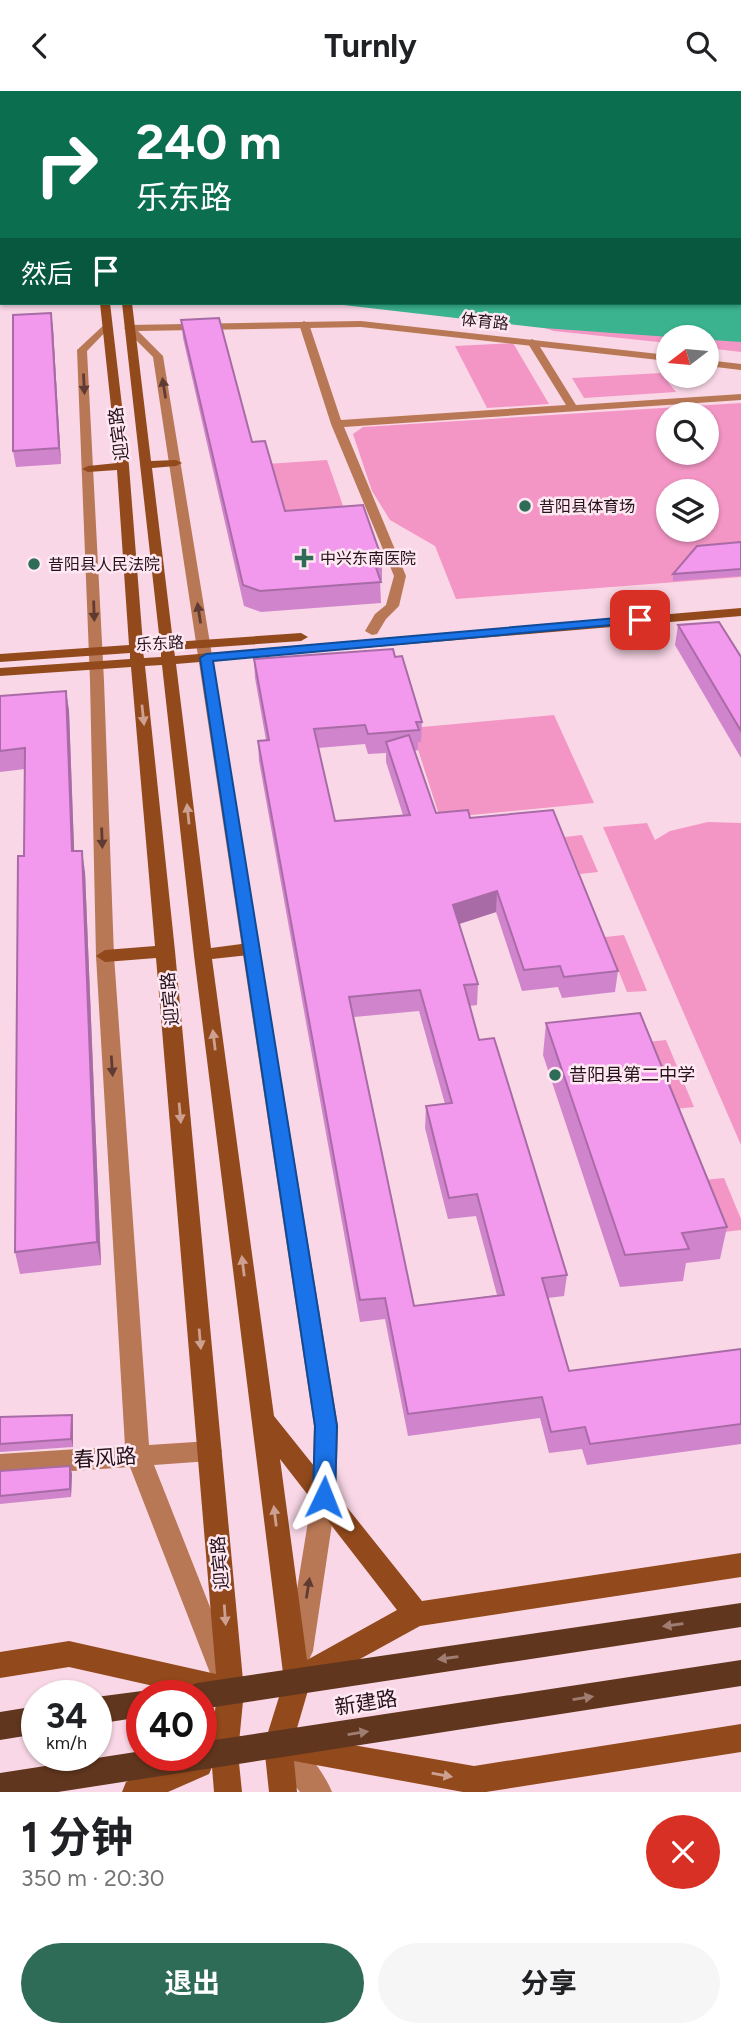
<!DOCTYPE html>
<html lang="zh">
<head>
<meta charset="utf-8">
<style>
  body { margin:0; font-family:Figtree,"Noto Sans SC",sans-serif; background:#f6f6f6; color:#202124; height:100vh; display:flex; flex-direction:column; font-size:26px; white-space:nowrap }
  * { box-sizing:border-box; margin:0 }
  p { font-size:23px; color:#757577 }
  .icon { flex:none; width:38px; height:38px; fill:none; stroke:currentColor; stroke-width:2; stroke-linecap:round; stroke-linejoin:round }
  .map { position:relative; height:1701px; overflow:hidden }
  .panel { display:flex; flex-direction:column; background:#fff; flex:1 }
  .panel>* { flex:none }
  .hud { position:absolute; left:0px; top:0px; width:742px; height:214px; box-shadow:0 2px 5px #0004; background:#0b6e4f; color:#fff; overflow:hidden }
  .needle { width:46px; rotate:254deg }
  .controls { position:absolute; left:656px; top:234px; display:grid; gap:14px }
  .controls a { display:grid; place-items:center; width:63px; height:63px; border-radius:50%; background:#fff; box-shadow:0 2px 5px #0004; font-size:35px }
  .speed { position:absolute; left:21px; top:1589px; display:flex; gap:14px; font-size:35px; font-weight:700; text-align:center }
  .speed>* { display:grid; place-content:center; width:91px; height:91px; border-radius:50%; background:#fff; box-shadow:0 2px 5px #0004; line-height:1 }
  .speed small { font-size:18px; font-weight:400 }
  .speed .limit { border:10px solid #d22; background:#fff; color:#111 }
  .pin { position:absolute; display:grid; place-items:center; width:60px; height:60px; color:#fff; margin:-30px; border-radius:14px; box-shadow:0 4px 10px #0006 }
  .me { position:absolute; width:77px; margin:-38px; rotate:2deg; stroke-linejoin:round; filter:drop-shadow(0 0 5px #0008) }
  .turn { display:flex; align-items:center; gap:24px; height:147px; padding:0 21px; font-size:32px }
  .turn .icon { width:91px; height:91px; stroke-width:2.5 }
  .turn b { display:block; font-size:49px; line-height:60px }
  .then { display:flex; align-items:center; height:66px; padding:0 21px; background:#0003; gap:14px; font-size:26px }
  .round { display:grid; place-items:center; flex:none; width:74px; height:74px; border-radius:37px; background:#f6f6f6 }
  .headline { display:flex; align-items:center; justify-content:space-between; height:119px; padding:0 21px }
  h1 { font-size:42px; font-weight:700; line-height:52px }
  .button { display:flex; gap:14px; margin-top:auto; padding:14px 21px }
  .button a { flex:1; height:80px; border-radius:42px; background:#2f6c58; color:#fff; font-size:28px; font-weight:700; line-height:80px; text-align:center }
  .button a+a { background:#f6f6f6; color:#202124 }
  header { display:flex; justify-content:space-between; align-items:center; height:91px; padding:0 21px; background:#fff; font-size:32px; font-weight:700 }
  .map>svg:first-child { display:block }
  .green { fill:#f396c5; fill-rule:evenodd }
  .water { fill:#3ab38e }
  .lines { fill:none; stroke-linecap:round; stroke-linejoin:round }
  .minor { fill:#b87855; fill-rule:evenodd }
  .tertiary { fill:#b87855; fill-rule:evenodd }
  .secondary { fill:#92491b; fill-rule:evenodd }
  .primary { fill:#61361e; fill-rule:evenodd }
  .trunk { fill:#4e2d1b; fill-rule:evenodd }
  .wall { fill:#d084cc; fill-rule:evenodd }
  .shaded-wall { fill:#a96ba6 }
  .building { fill:#f299ed; stroke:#a96ba6; stroke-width:2; fill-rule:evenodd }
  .oneway { fill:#603b33 }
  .oneway2 { fill:#cea091 }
  .oneway3 { fill:#a07d73 }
  .route { fill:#1a73e8; stroke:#114b97; stroke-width:2 }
  .poi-dot { fill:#2f6c58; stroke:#ffe8f2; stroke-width:2.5 }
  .labels { text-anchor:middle; stroke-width:5; stroke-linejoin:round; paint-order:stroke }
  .far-street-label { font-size:16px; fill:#25131c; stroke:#ffe8f2 }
  .far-poi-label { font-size:16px; fill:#25131c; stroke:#ffe8f2; text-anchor:start }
  .street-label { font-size:18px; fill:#25131c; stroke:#ffe8f2 }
  .poi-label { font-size:18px; fill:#25131c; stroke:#ffe8f2; text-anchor:start }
  .near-street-label { font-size:21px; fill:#25131c; stroke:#ffe8f2 }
</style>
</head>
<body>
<header><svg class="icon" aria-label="back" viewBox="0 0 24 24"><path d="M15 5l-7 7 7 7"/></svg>Turnly<svg class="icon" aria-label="search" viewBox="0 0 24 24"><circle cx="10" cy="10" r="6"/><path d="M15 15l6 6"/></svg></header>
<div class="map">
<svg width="741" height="1701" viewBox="0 0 741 1701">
  <rect width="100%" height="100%" fill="#f9d7e6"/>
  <!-- green -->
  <g class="green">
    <path d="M564,234l177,13v14l-34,-4v-10h-39v5l-114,-12 -16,-5z"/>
    <path d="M513,252l36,61 -62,4 -32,-62z"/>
    <path d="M661,282l15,19 -92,6 -12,-20z"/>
    <path d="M741,312v174l-285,22 -21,-53 -45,-26 -18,-29 -19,-57 10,-7zM668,324h39v38h-39zM668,401h39v38h-39z"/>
    <path d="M327,369l23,66 -65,5 -19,-67z"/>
    <path d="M554,624l40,88 -154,15 -29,-90z"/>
    <path d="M708,731l33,1v322l-138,-318 44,-4 8,17 15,-9z"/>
    <path d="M582,744l16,37 -18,2 -15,-37z"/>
    <path d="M624,844l23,56 -20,1 -22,-55z"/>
    <path d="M666,949l28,67 -19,2 -27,-67z"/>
    <path d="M724,1087l17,41v11l-17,2 -20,-52z"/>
  </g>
  <!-- water -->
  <path class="water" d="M741,184v67l-198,-14 -217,-25h414z"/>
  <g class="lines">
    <!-- minor -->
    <path class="minor" d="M304,230l5,3 32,96 225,-15 -39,-63 5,-3 5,3 39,63 165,-11v6l-397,27 62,149 -7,30 -13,13 -9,15 -5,1 -7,-4 10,-17 11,-9 8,-29 -63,-152 -32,-100z"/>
    <!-- tertiary -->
    <g class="tertiary">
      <path d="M149,0h7l-8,2z"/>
      <path d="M361,230l307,34v6l-307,-34 -223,4 25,25 175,1070 -2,71 -23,154 -4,9 -9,4 -9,-4 -4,-9 25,-154 2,-71 -161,-1069 -29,-29 5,-3z"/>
      <path d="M106,232l5,3 -24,25 17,330 10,275 35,489 61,-4 8,3 4,7 -4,7 -8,3 -56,4 82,208 -4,9 -9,4 -9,-4 -4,-9 -80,-206 -130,9v-22l125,-8 -29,-490 -6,-275 -13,-331z"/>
      <path d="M707,269l34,4v6l-34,-4z"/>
      <path d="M280,1641c20,8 44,40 52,60h-32l-30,-36 -4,-10 4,-10z"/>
    </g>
    <!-- secondary -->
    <g class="secondary">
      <rect x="0" y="94" width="2" height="4"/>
      <path d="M0,118l2,1v5h-2z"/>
      <rect x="740" y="119" width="1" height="6"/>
      <rect x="740" y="143" width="1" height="6"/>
      <path d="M100,212h10l19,163 14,178 17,-1 -38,-340h10l19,158 25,-1 6,3 -6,3 -24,2 21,174 128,-9 7,4 -7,4 -127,9 1,6 566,-48v8l-565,48 35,284 38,-5 9,6 -9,6 -37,4 62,457 148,185 319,-48v24l-321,49 -111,61 -14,48 179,31 267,-42v28l-255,40h-23l-169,-31 3,31h-28l-5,-47 20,-64 -90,-726 -32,-290 -17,1 30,285 69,740 -6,62 4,39h-28l-2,-25 -3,7 -41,18h-46l4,-10 61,-27h14v-4l8,3 2,5 5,-59 -147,-33 -69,11v-26l69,-11 147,33 -60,-716 -51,4 -9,-6 9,-6 50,-4 -24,-279 -131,9v-8l130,-9v-6l-130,9v-8l129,-9 -12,-175 -29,2 -6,-3 6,-3 29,-3zM161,560v6l-17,1 -1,-6zM280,1368l117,151 -90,50z"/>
    </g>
    <!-- primary -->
    <g class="primary">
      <path d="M741,1512v24l-540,82v-13h-17l3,-9 10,-4z"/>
      <path d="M741,1569v26l-683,106h-58v-19l142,-22v4h59v-13z"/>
      <path d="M142,1600l10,5h-10v21l-46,7v-27z"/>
      <path d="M37,1615v28l-37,6v-28z"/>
    </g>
    <!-- trunk -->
    <g class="trunk">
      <rect x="0" y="112" width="2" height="6"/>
      <rect x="740" y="136" width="1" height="6"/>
    </g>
  </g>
  <!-- wall -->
  <g class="wall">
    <path d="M51,222l2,15 8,136 -45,3 -3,-16z"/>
    <path d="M181,229l71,122 33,69 97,48v21h-2l1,23 -120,9 -17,-6 -61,-268z"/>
    <path d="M741,451v34l-68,5v-7z"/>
    <path d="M678,534l63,32v101l-66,-113z"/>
    <path d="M254,568l168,63 -1,20h-3v8l-4,1 22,62 34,5 148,153 -3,21 -53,6 -4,-11 -36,4 -26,-79 -37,12 19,60 -1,21 -8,1 10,34 88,235 -3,21 -16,2 21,73 172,-22v95l-154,21 -5,-16 -33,4 -9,-35 -132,18 -23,-117 -25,3 -101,-561 -1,-20 8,-1 -11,-62zM365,653l3,10 18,-1v9l17,53 -68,6 -17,-73zM419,920l26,93 -19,2 -1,22 23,91 28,-3 21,79 -83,11 -60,-289z"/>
    <path d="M66,600l3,20 5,140 11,21 16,393 -81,9 -5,-22 9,-396 1,-87 -25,3v-76z"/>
    <path d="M546,932l181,204 -7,32 -34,4 -3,18 -63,6 -77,-232z"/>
    <path d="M72,1324l1,8v24l-73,5v-35z"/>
    <path d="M70,1375l2,8 -1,23 -71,7v-33z"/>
  </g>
  <!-- shaded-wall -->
  <g class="shaded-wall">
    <path d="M51,222l2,15 8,136 -2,-16z"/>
    <path d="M66,600l3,20 6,162 -3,-22z"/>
    <path d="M82,760l3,21 16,393 -4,-23z"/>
    <path d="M497,800l-1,21 -43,14v-21z"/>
    <path d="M72,1324l1,8v24l-2,-8z"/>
    <path d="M70,1375l2,8 -1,23 -1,-8z"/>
  </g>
  <!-- building -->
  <g class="building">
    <path d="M51,222l8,135 -46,3v-136z"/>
    <path d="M219,227l33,124 13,-1 20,70 78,-6 19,54h-9l8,23 -121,9 -17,-6 -62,-265z"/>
    <path d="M741,451v27l-68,5 24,-28z"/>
    <path d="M719,531l22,35v74l-63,-106z"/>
    <path d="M393,558l2,8 7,-1 20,66h-6l3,8 -51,4 -3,-9 -51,4 21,92 75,-6 -24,-73 23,-7 27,78 32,-3 2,8 83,-8 65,161 -54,6 -4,-11 -36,4 -27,-79 -44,14 25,79 -14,1 15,55 15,-2 73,237 -25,3 27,93 172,-22v75l-151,20 -5,-17 -34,5 -9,-35 -134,17 -23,-116 -25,2 -102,-559 11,-1 -15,-81zM420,899l32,113 -26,3 23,92 28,-4 27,101 -90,11 -65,-309z"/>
    <path d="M66,600l6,160h10l15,391 -82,10 3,-396h6l1,-108 -25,3v-55z"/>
    <path d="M640,922l87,214 -45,6 7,16 -64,6 -79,-232z"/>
    <path d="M72,1324l-1,24 -71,5v-27z"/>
    <path d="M70,1375v23l-70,7v-25z"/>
  </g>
  <!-- one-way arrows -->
  <defs><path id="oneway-solid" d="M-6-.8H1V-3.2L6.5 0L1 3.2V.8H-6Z" transform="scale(1.75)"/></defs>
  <g class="oneway">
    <use href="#oneway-solid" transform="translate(84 293) rotate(87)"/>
    <use href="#oneway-solid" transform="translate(164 297) rotate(-99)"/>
    <use href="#oneway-solid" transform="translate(94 520) rotate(88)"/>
    <use href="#oneway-solid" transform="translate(199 522) rotate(-99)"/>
    <use href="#oneway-solid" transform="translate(102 747) rotate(88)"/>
    <use href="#oneway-solid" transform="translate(112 975) rotate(86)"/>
    <use href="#oneway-solid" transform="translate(308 1497) rotate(-81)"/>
  </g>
  <g class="oneway2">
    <use href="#oneway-solid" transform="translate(143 624) rotate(84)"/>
    <use href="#oneway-solid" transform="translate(188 723) rotate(-96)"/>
    <use href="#oneway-solid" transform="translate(214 949) rotate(-97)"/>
    <use href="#oneway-solid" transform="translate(180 1022) rotate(85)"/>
    <use href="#oneway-solid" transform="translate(243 1175) rotate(-97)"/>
    <use href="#oneway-solid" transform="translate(200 1248) rotate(85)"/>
    <use href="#oneway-solid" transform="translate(275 1425) rotate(-97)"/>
    <use href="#oneway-solid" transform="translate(225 1524) rotate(86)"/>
    <use href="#oneway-solid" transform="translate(442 1684) rotate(10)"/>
  </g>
  <g class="oneway3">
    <use href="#oneway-solid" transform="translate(673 1534) rotate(172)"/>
    <use href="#oneway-solid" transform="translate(448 1567) rotate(172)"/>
    <use href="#oneway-solid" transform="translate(583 1607) rotate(-9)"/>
    <use href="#oneway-solid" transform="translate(358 1642) rotate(-9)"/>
  </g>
  <!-- route -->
  <path class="route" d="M640,525l5,1v5l-432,39 124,765 -2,71 -3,7 -8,3 -8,-3 -3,-7 2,-71 -115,-768 6,-4z"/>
  <!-- markers -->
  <g class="poi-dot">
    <circle cx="525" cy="415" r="7"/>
    <path d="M300.5 456.5h7v7h7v7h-7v7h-7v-7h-7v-7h7z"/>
    <circle cx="34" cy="473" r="7"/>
    <circle cx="555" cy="984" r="7"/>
  </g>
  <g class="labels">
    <!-- far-street labels -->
    <g class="far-street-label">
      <text transform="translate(485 230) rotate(6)" y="6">体育路</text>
      <text transform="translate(160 552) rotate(-3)" y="6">乐东路</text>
    </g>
    <!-- far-poi labels -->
    <g class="far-poi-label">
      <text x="539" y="421">昔阳县体育场</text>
      <text x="320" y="473">中兴东南医院</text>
      <text x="48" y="479">昔阳县人民法院</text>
    </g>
    <!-- street labels -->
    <g class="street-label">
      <text transform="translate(119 343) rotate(-97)" y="6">迎宾路</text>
      <text transform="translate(170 908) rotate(-95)" y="6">迎宾路</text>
      <text transform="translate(220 1472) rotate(-95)" y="6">迎宾路</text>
    </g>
    <!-- poi labels -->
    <g class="poi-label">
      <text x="569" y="990">昔阳县第二中学</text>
    </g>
    <!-- near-street labels -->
    <g class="near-street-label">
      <text transform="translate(105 1367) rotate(-4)" y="7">春风路</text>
      <text transform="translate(366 1612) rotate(-9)" y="7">新建路</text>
    </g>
  </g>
</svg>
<div class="controls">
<a><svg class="needle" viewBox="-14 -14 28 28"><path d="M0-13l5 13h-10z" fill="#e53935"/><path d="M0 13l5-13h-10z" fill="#757577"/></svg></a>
<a><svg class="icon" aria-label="search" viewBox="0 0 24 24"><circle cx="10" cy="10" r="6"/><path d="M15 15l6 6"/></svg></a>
<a><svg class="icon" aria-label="layers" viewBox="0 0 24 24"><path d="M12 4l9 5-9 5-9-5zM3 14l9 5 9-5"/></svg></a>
</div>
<div class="speed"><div>34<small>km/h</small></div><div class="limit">40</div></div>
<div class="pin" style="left:640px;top:529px;background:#d93025"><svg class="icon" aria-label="arrive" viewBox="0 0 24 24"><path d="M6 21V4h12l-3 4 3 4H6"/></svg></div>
<svg class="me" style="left:324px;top:1406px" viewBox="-20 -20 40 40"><path d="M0-17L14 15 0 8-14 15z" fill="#1a73e8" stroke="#fff" stroke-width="4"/></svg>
<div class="hud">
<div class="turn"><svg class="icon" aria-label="right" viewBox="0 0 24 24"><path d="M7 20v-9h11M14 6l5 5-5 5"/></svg><div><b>240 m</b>乐东路</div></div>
<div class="then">然后<svg class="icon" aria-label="arrive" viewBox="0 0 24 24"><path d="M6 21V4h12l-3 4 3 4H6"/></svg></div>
</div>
</div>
<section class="panel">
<div class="headline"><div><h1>1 分钟</h1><p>350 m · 20:30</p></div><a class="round" style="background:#d93025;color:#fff"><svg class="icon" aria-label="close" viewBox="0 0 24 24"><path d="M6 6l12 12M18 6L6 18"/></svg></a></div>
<div class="button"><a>退出</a><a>分享</a></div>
</section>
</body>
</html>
